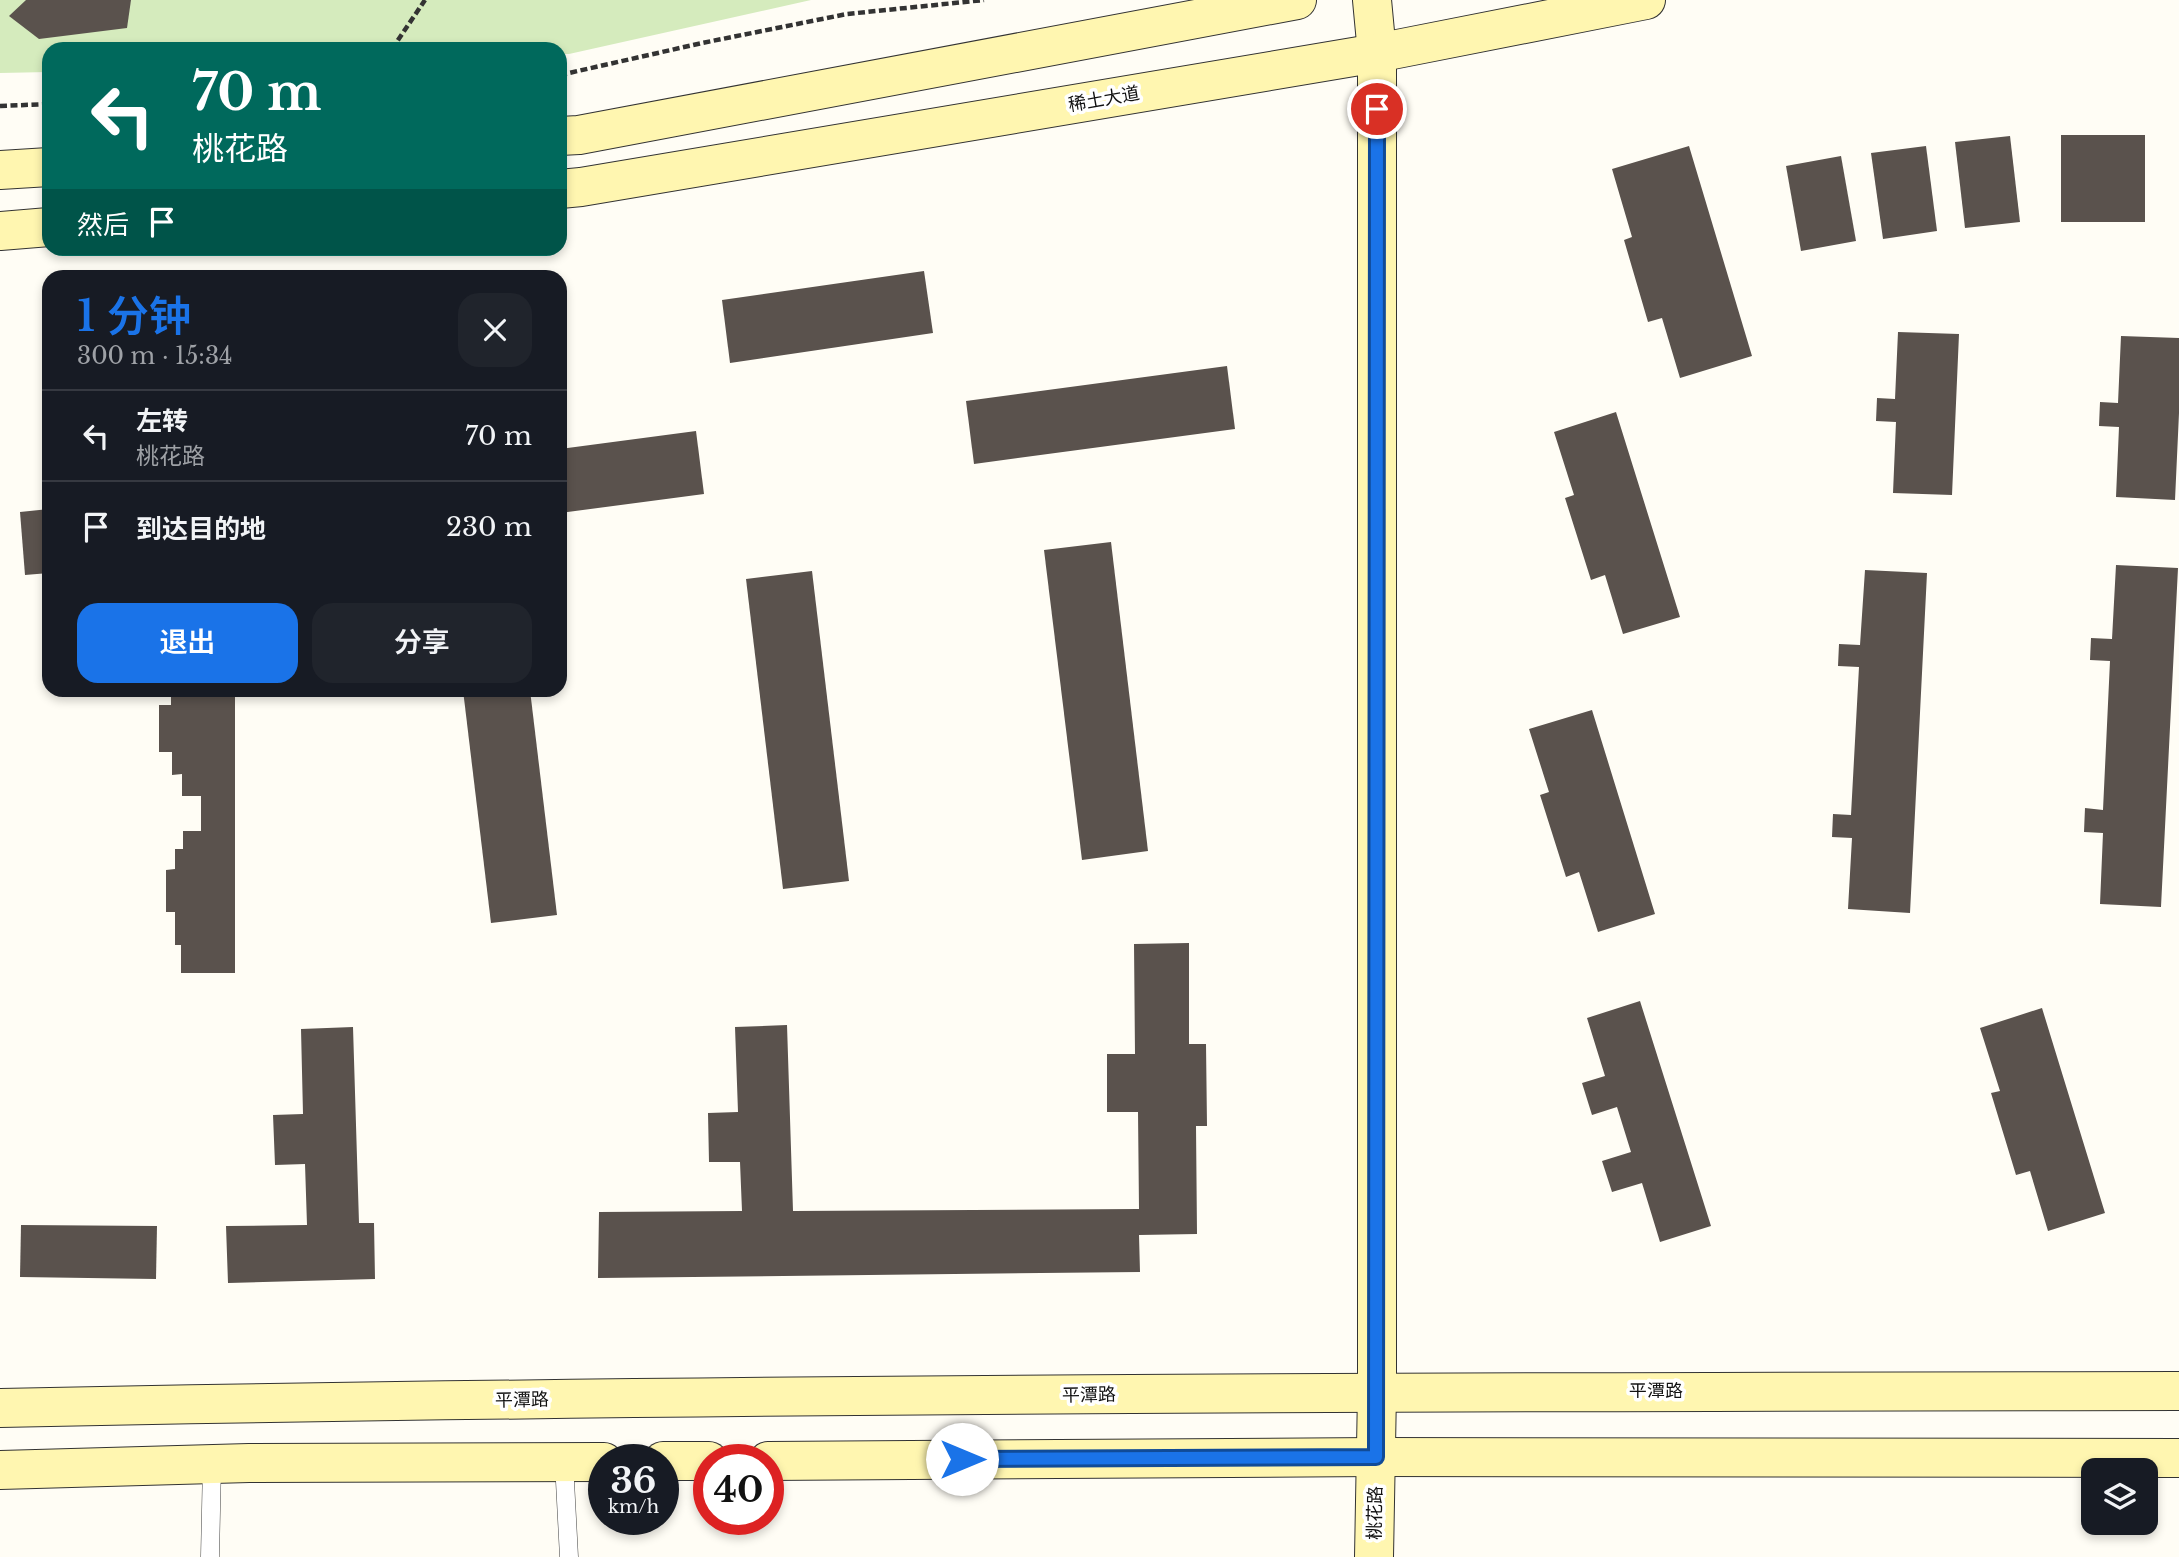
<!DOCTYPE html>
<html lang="zh">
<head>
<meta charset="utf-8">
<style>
  body { margin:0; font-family:"Libre Baskerville","Noto Sans SC",serif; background:#20242c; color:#f1f3f6; height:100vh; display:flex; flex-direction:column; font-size:26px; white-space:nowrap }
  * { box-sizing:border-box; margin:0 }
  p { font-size:23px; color:#9ea1a6 }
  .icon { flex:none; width:38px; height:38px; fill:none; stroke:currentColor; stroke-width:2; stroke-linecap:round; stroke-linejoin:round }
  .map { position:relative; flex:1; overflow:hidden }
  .panel { position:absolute; left:42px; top:270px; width:525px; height:427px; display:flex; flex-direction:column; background:#171b24; border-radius:21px; box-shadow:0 4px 10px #0003 }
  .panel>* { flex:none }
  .top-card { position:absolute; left:42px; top:42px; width:525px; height:214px; border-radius:21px; box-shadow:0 4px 10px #0003; background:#00695c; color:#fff; overflow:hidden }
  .fabs { position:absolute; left:2081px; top:1458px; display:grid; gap:14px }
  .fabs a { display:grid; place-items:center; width:77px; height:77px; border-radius:14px; background:#171b24; box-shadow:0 4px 10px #0003; font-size:35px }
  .speed { position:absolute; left:588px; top:1444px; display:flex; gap:14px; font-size:35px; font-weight:700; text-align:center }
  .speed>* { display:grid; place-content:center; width:91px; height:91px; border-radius:50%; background:#171b24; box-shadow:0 4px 10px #0003; line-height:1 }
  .speed small { font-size:18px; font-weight:400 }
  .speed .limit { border:10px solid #d22; background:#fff; color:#111 }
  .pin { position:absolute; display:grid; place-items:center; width:60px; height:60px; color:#fff; margin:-30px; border:4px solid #fff; border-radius:50%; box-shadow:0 2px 7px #0007 }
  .me { position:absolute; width:77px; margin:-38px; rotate:90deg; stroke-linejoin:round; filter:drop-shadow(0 0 5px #0008) }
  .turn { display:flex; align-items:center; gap:24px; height:147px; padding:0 35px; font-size:32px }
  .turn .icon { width:91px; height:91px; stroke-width:2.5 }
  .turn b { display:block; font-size:49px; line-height:60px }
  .then { display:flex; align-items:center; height:66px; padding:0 35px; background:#0003; gap:14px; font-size:26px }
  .round { display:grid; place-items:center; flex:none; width:74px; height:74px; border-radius:21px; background:#20242c }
  .overview { display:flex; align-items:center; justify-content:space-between; height:119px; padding:0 35px }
  h1 { font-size:42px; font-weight:600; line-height:52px; color:#1a73e8 }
  .primary-button { display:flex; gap:14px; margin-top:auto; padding:14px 35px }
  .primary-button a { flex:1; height:80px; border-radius:21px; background:#1a73e8; color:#fff; font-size:28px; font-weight:600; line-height:80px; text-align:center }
  .primary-button a+a { background:#20242c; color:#f1f3f6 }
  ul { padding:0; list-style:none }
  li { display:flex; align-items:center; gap:21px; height:91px; padding:0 35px; border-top:2px solid #363941 }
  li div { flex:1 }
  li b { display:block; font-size:26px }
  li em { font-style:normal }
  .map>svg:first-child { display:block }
  .green { fill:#d5ebbd }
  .building { fill:#5a524d }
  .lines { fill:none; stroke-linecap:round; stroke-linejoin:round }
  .lane-casing { stroke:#444; stroke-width:19 }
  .secondary-casing { stroke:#333; stroke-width:40 }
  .path { stroke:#333; stroke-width:4.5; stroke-dasharray:7 3.5; stroke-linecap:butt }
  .lane { stroke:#fff; stroke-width:18 }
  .secondary { stroke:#fff6b0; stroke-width:38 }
  .route-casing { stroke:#114b97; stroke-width:18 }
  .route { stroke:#1a73e8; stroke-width:12 }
  .labels { text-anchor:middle; stroke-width:7; stroke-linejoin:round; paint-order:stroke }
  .street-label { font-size:18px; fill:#111; stroke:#fff }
</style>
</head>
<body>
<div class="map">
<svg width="2179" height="1557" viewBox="0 0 2179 1557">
  <rect width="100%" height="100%" fill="#fffdf5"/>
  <!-- green -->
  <path class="green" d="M0,0h811l-242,54h-9v-5h-511v23l-49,1z"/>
  <!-- building -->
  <g class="building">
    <path d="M26,0h105l-4,28 -88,11 -30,-23z"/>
    <rect x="2061" y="135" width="84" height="87"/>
    <path d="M2010,136l10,86 -55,6 -10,-86z"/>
    <path d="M1689,146l63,210 -72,22 -18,-60 -14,4 -24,-82 8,-3 -20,-68z"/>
    <path d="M1926,146l11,85 -54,8 -12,-86z"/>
    <path d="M1841,156l15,85 -55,10 -15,-85z"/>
    <path d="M924,271l9,62 -203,30 -8,-63z"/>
    <path d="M1898,332l61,2 -7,161 -59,-2 3,-71 -20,-1 1,-23 18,1z"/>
    <path d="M2121,336l58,2v75l-4,87 -59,-3 3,-70 -20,-1 1,-24 18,1z"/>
    <path d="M1227,366l8,63 -261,35 -8,-63z"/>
    <path d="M1616,412l64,205 -57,17 -18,-59 -14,5 -26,-82 9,-3 -20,-63z"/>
    <path d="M696,431l8,63 -144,19v-64z"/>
    <path d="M49,509v64l-24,2 -5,-63z"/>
    <path d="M1111,542l37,309 -66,9 -38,-310z"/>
    <path d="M2116,565l62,3 -17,339 -61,-3 3,-71 -19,-1 1,-24 18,2 7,-149 -20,-1 1,-22 21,1z"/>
    <path d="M1865,570l62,3 -17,340 -62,-4 4,-71 -20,-1 1,-23 18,1 8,-148 -21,-1 1,-22 21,1z"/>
    <path d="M812,571l37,310 -66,8 -37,-310z"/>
    <path d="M171,690h64v283h-54v-28h-6v-33h-9v-42l9,-1v-20h8v-18h18v-35h-19v-22l-10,1v-23h-13v-47h12z"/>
    <path d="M463,690h67l27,225 -66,8z"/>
    <path d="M1592,710l63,204 -57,18 -19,-60 -13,5 -26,-82 9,-3 -20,-63z"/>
    <path d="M1189,943v101h17l1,82h-11l1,108 -58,1 1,37 -542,6 1,-66 143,-1 -2,-49h-31l-1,-49 30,-1 -3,-85 52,-2 6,186 346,-2 -1,-97h-31v-58h28l-1,-110z"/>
    <path d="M1640,1001l71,225 -51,16 -18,-59 -30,9 -10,-31 29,-9 -14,-45 -25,8 -10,-32 23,-7 -18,-58z"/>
    <path d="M2042,1008l63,205 -57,18 -18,-60 -14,4 -25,-82 9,-2 -20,-63z"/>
    <path d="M353,1027l6,196h15l1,56 -147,4 -2,-57 81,-1 -2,-61 -30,1 -2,-50 30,-1 -2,-85z"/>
    <path d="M21,1225l136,1 -1,53 -136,-2z"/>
  </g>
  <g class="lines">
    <defs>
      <g id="lane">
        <path d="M564,1462l5,95"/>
        <path d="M210,1557l2,-93"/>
      </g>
      <g id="secondary">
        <path d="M1372,0l5,53v1339l-3,165"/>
        <path d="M560,136l19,-1 718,-135"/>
        <path d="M0,170l49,-3"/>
        <path d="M560,189l21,-2 796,-134 269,-53"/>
        <path d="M0,231l49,-4"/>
        <path d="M0,1408c726,-15 1453,-16 2179,-17"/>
        <path d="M663,1461h46"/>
        <path d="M768,1461l608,-4 803,1"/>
        <path d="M0,1470l249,-7 355,-1"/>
      </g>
    </defs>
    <!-- lane casing -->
    <use href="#lane" class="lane-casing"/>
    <!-- secondary casing -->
    <use href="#secondary" class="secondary-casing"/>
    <!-- path -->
    <g class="path">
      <path d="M392,49l33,-49"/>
      <path d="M560,75l142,-32 145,-29 137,-14"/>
      <path d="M0,106l49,-2"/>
    </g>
    <!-- lane -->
    <use href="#lane" class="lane"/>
    <!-- secondary -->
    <use href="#secondary" class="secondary"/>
  </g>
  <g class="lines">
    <defs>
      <path id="route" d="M962,1459l414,-2 1,-1348"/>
    </defs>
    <!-- route casing -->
    <use href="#route" class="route-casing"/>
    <!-- route -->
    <use href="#route" class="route"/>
  </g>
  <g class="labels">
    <!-- street labels -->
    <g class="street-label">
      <text transform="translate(1104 99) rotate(-10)" y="6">稀土大道</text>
      <text x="1656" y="1397">平潭路</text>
      <text transform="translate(1089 1395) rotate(-1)" y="6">平潭路</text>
      <text transform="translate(522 1400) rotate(-1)" y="6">平潭路</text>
      <text transform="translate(1375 1513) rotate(-89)" y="6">桃花路</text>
    </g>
  </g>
</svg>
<div class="fabs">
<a><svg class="icon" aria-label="layers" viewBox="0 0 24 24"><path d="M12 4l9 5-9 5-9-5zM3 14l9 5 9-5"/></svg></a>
</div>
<div class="speed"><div>36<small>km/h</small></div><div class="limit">40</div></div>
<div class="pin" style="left:1377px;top:109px;background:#d93025"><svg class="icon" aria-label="arrive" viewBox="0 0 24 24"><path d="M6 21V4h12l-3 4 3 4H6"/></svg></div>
<svg class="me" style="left:962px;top:1459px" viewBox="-20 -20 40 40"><circle r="19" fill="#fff"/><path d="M0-13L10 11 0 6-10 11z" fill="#1a73e8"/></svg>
<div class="top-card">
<div class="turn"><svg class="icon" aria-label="left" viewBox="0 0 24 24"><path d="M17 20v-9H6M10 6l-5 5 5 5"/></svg><div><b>70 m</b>桃花路</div></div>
<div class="then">然后<svg class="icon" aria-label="arrive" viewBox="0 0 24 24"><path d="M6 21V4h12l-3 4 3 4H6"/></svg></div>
</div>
<section class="panel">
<div class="overview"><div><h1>1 分钟</h1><p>300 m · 15:34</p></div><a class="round"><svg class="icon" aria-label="close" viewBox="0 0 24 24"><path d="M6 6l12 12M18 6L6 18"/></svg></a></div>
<ul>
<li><svg class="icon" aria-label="left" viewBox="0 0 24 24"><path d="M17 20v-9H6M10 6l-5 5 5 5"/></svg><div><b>左转</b><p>桃花路</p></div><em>70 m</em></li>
<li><svg class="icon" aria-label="arrive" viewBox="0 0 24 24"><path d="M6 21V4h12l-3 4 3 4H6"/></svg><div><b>到达目的地</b></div><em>230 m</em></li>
</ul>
<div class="primary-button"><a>退出</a><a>分享</a></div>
</section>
</div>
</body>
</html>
